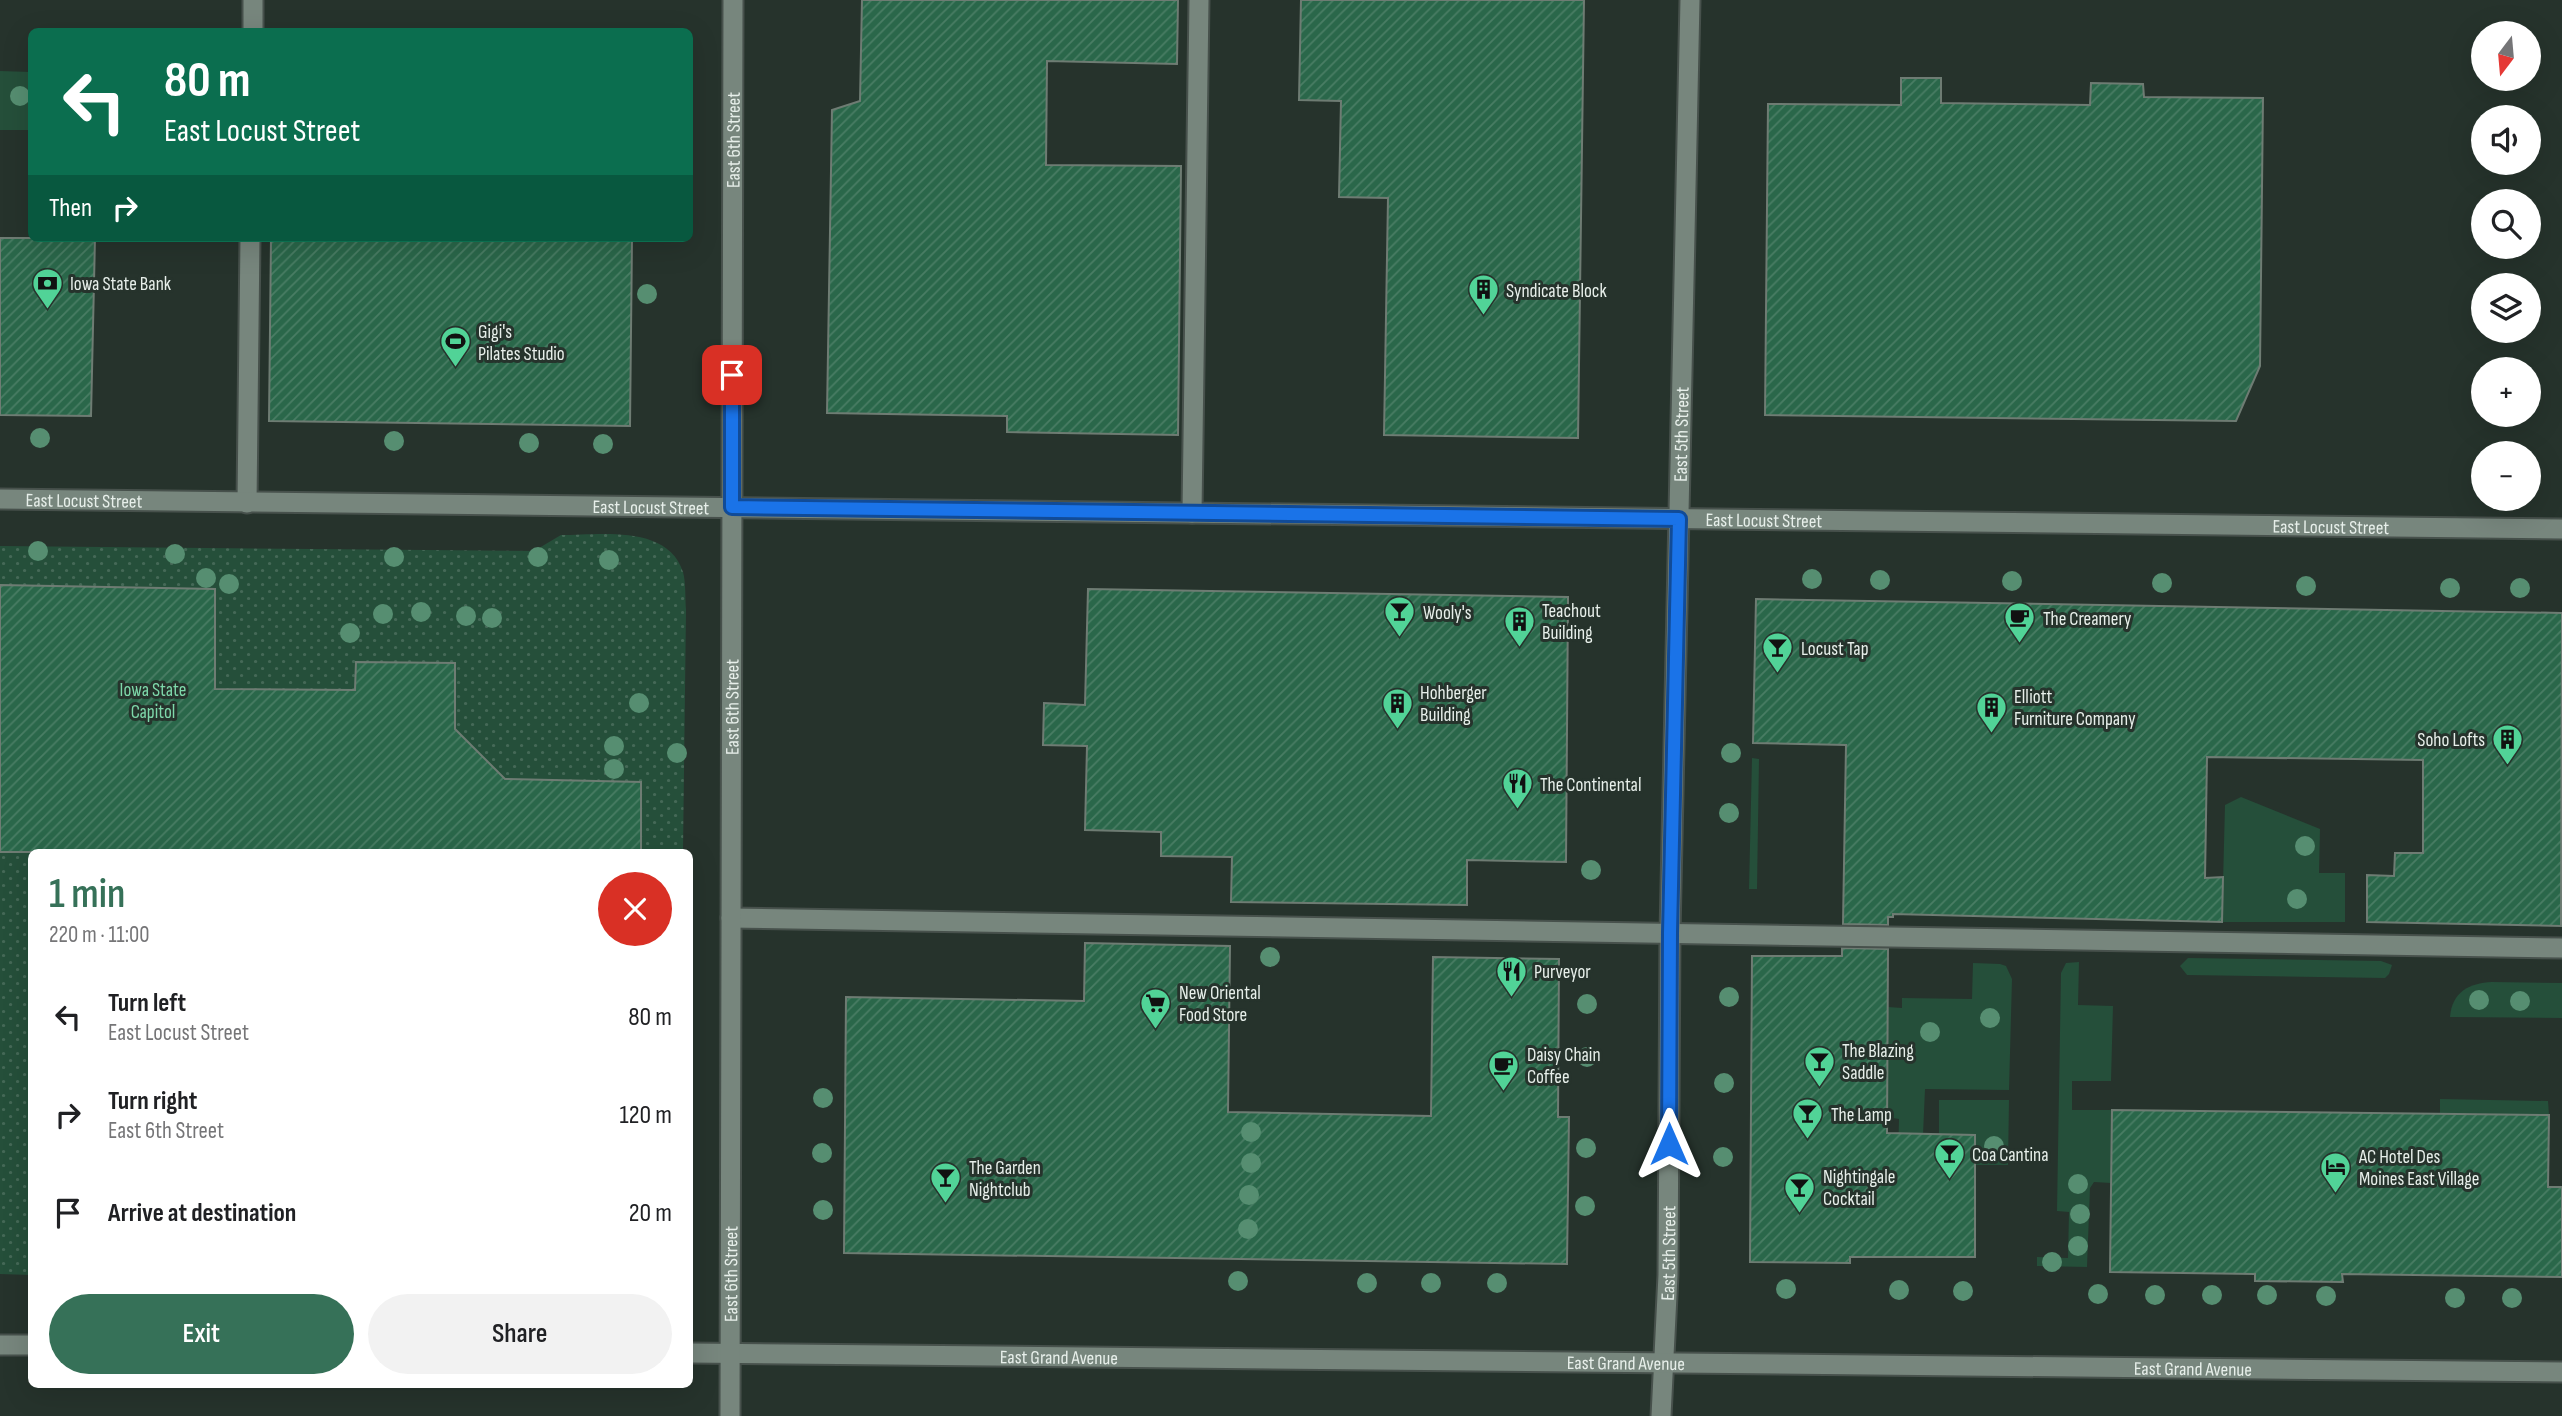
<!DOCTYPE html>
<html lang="en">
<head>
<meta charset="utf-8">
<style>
  body { margin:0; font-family:"Sofia Sans Condensed",sans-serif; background:#f2f2f2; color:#202124; height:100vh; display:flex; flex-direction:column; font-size:26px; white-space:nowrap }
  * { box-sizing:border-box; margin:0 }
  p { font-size:23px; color:#757577 }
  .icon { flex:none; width:38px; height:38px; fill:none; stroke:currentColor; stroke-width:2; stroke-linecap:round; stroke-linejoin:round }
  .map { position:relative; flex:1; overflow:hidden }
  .drawer { position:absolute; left:28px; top:849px; width:665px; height:539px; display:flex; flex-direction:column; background:#fff; border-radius:10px; box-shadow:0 7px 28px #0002 }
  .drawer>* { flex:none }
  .banner { position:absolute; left:28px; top:28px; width:665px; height:214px; border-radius:10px; box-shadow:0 7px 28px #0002; background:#0b6e4f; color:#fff; overflow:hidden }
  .needle { width:46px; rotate:196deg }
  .controls { position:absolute; left:2471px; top:21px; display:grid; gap:14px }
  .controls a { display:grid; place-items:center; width:70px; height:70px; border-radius:50%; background:#fff; box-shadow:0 7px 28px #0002; font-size:35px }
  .pin { position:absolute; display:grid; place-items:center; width:60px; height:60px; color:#fff; margin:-30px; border-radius:14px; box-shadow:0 4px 10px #0006 }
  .me { position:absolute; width:77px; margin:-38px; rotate:0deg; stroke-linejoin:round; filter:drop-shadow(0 0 5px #0008) }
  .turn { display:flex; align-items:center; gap:24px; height:147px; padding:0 21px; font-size:32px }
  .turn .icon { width:91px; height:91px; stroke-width:2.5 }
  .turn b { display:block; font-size:49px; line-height:60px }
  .then { display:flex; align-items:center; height:66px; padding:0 21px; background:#0003; gap:14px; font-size:26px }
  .round { display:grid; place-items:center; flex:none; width:74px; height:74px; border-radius:37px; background:#f2f2f2 }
  .overview { display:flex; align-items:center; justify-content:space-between; height:119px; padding:0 21px }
  h1 { font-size:42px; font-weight:600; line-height:52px; color:#367158 }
  .action { display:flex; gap:14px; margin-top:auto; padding:14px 21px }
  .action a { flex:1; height:80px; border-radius:42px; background:#367158; color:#fff; font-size:28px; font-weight:600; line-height:80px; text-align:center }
  .action a+a { background:#f2f2f2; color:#202124 }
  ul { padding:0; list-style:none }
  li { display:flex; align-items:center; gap:21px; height:98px; padding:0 21px }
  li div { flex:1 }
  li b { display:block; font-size:26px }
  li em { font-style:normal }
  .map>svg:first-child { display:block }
  .green { fill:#254f3a }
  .park { fill:url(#park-dots) }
  .building { fill:url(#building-hatch); stroke:#6e7c73; stroke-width:2 }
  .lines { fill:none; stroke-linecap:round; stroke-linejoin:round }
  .service-casing { stroke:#47514c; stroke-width:23 }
  .minor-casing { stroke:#47514c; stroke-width:23 }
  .secondary-casing { stroke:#47514c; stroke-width:23 }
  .service { stroke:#77867d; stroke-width:19 }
  .minor { stroke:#77867d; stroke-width:19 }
  .secondary { stroke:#77867d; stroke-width:19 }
  .tree { fill:#568e71 }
  .route-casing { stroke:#114b97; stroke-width:18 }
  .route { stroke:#1a73e8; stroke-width:12 }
  .labels { text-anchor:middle; stroke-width:6; stroke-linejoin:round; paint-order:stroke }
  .street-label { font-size:19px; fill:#e7efea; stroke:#26332c }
  .poi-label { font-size:19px; fill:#e7efea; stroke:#26332c; text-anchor:start }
  .park-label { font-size:19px; fill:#7ed8aa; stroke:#26332c }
</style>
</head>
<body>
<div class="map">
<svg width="2562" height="1416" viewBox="0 0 2562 1416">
  <defs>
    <pattern id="park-dots" width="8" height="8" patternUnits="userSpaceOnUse" patternTransform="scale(1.75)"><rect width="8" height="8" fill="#254f3a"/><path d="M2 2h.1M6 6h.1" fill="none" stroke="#456957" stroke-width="1.8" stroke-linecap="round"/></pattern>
    <pattern id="building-hatch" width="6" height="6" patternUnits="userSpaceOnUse" patternTransform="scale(1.75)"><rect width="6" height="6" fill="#2a674a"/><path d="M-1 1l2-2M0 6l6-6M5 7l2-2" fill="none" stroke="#497d64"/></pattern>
  </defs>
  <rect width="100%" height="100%" fill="#26332c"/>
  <!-- green -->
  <g class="green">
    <path d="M0,71l31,1v58h-31z"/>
    <path d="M1752,758l7,1 -2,130h-8z"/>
    <path d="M2241,797l79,32 -1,44h26v49h-123l3,-117z"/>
    <path d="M2188,958l193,3 11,4 -3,9 -4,4 -198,-3 -7,-9z"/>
    <path d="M2079,962l-1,43 35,1 -2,75h-39v29h40l-1,73 -17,-1 -4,6 -3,79 -50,-1v-9l31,1 1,-46 -12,-1 4,-238 5,-10z"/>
    <path d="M1973,963l27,1 6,2 6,13 -3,111 -84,-1 -2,46 -26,62 2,-78 -12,-2 1,-110 14,1v-10l70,1z"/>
    <path d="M2492,982l70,1v35l-112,-1c2,-25 19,-34 42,-35z"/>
    <path d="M2440,1099l108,2 1,14 -109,-2z"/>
    <path d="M1939,1100h70l-1,65h-33v-30h-36z"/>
  </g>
  <!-- park -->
  <g class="park">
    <path d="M561,535c38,0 107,-11 122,37 3,11 2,26 3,38l-3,242h-651l-1,423 -31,-1v-728l534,5z"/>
    <path d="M690,1186l2,6v71l-2,11z"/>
  </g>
  <!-- building -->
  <g class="building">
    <path d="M862,0h316l-1,64 -130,-3 -1,104 135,1 -3,269 -171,-3v-16l-180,-3 5,-303 28,-9z"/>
    <path d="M1301,0h283l-6,438 -194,-3 4,-237 -49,-1 2,-96 -42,-1z"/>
    <path d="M1901,78h40v25l149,2 1,-22 52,1 1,13 119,1 -3,268 -24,55 -471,-6 3,-311 133,1z"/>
    <path d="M0,238h95l-4,178 -91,-1z"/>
    <path d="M271,238h361l-2,188 -361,-5z"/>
    <path d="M0,585l215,4v100l140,1 1,-28 99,1v66l50,50 136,3v70h-641z"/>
    <path d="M1088,589l480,8 -2,265 -99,-2v45l-236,-3 1,-45 -71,-1v-24l-76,-2 2,-84 -44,-1 1,-42 41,2z"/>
    <path d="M1756,599l806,14 -1,313 -194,-4v-47l27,1 1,-23h28v-93l-216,-3 -2,121 18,-1 -1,45 -329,-8v3h-5v8l-45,-1 3,-179 -93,-2z"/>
    <path d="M1085,943l145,3 -2,166 203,4 2,-159 126,2 -1,158h11l-2,147 -723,-11 2,-256 238,4z"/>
    <path d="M1842,948l46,1 -1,184 88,2v122h-125v6l-100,-1 2,-306h90z"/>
    <path d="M2112,1110l437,5 -1,72h14v90l-220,-3 1,8 -88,-1v-7l-145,-2z"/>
  </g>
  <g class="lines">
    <defs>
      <g id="service">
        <path d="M253,32v-32"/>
        <path d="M247,503l3,-265"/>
        <path d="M1192,513l7,-513"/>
        <path d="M731,918l1831,30"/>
      </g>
      <g id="minor">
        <path id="s1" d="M1661,1416l7,-141 2,-342 20,-933"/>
      </g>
      <g id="secondary">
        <path id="s2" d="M0,499l2562,30"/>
        <path d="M0,1345h32"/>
        <path id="s3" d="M690,1353l1872,19"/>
        <path id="s4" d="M730,1416l3,-1416"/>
      </g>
    </defs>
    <!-- service casing -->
    <use href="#service" class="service-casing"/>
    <!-- minor casing -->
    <use href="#minor" class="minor-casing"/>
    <!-- secondary casing -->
    <use href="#secondary" class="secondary-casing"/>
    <!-- service -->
    <use href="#service" class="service"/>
    <!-- minor -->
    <use href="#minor" class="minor"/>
    <!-- secondary -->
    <use href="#secondary" class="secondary"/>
  </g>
  <!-- trees -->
  <g class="tree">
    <circle cx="20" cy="96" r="10"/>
    <circle cx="647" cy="294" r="10"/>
    <circle cx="40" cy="438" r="10"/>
    <circle cx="394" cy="441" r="10"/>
    <circle cx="529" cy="443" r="10"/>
    <circle cx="603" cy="444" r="10"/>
    <circle cx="38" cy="551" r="10"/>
    <circle cx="175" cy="554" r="10"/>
    <circle cx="394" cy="557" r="10"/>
    <circle cx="538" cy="557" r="10"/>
    <circle cx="609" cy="560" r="10"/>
    <circle cx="206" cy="578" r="10"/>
    <circle cx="1812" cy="579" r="10"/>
    <circle cx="1880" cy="580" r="10"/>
    <circle cx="2012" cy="581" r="10"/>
    <circle cx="2162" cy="583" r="10"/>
    <circle cx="229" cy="584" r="10"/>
    <circle cx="2306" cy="586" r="10"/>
    <circle cx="2450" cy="588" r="10"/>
    <circle cx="2520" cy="588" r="10"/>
    <circle cx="421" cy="612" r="10"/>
    <circle cx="383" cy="614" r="10"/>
    <circle cx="466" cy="616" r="10"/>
    <circle cx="492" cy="618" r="10"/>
    <circle cx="350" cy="633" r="10"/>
    <circle cx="639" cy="703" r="10"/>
    <circle cx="614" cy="746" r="10"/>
    <circle cx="677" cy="753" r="10"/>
    <circle cx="1731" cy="753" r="10"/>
    <circle cx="614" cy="769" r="10"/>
    <circle cx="1729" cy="813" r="10"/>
    <circle cx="2305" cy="846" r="10"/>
    <circle cx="1591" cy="870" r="10"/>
    <circle cx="2297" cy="899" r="10"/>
    <circle cx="1270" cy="957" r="10"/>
    <circle cx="1729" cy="997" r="10"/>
    <circle cx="2479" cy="1000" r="10"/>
    <circle cx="2520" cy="1001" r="10"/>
    <circle cx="1587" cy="1004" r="10"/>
    <circle cx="1990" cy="1018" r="10"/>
    <circle cx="1930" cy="1032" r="10"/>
    <circle cx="1587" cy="1057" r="10"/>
    <circle cx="1724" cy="1083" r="10"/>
    <circle cx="823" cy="1098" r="10"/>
    <circle cx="1251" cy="1132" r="10"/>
    <circle cx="1994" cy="1146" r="10"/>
    <circle cx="1586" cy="1148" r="10"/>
    <circle cx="822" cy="1153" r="10"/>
    <circle cx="1723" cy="1157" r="10"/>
    <circle cx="1251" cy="1163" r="10"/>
    <circle cx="2078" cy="1184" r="10"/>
    <circle cx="1249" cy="1195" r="10"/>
    <circle cx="1585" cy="1206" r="10"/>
    <circle cx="823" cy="1210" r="10"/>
    <circle cx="2080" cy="1214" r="10"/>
    <circle cx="1248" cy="1229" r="10"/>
    <circle cx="2078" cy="1246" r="10"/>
    <circle cx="2052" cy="1262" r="10"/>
    <circle cx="1238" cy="1281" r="10"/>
    <circle cx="1367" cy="1283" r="10"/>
    <circle cx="1431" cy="1283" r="10"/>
    <circle cx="1497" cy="1283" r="10"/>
    <circle cx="1786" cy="1289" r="10"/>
    <circle cx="1899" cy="1290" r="10"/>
    <circle cx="1963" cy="1291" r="10"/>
    <circle cx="2098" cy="1294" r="10"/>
    <circle cx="2155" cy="1295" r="10"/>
    <circle cx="2212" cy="1295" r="10"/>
    <circle cx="2267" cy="1295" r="10"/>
    <circle cx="2326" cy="1296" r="10"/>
    <circle cx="2455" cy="1298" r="10"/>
    <circle cx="2512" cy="1298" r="10"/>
  </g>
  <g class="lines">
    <defs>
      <path id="route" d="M732,375v132l947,12 -9,414 -1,211"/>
    </defs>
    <!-- route casing -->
    <use href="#route" class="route-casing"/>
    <!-- route -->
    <use href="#route" class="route"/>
  </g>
  <!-- icons -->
  <defs>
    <symbol id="bank-pin" viewBox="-11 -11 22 30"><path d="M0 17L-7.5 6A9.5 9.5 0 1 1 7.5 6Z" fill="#51d397" stroke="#26332c"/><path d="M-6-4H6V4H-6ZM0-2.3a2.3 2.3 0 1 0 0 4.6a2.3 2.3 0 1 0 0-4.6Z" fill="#111"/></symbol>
    <symbol id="building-pin" viewBox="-11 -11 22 30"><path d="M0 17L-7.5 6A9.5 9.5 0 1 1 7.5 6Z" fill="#51d397" stroke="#26332c"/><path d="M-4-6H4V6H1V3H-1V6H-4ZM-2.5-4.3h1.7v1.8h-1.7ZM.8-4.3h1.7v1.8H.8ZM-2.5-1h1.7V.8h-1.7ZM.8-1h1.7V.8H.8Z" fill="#111"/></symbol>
    <symbol id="stadium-pin" viewBox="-11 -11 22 30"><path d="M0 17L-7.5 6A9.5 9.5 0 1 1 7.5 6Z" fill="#51d397" stroke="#26332c"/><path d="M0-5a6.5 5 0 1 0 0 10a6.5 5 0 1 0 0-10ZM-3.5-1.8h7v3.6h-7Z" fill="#111"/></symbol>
    <symbol id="bar-pin" viewBox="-11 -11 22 30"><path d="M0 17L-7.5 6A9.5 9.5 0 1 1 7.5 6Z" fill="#51d397" stroke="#26332c"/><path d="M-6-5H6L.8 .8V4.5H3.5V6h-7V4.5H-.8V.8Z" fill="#111"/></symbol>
    <symbol id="cafe-pin" viewBox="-11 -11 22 30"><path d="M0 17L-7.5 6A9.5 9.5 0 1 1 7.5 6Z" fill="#51d397" stroke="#26332c"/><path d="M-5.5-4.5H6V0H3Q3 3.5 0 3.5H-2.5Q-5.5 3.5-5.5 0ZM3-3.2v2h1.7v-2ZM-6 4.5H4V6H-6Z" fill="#111"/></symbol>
    <symbol id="restaurant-pin" viewBox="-11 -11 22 30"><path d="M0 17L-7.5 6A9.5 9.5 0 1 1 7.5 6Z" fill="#51d397" stroke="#26332c"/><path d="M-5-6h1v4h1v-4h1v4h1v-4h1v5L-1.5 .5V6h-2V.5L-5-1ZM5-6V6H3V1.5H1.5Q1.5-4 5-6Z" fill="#111"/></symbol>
    <symbol id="supermarket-pin" viewBox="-11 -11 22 30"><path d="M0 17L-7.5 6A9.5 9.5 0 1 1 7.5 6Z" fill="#51d397" stroke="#26332c"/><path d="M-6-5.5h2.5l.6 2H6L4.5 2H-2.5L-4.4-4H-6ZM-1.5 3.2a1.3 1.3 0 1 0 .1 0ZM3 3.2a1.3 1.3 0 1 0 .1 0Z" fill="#111"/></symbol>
    <symbol id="hotel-pin" viewBox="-11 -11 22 30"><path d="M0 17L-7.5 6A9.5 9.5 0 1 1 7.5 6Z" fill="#51d397" stroke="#26332c"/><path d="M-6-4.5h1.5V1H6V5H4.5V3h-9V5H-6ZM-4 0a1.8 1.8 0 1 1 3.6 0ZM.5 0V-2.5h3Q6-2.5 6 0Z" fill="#111"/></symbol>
  </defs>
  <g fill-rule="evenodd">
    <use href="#bank-pin" x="30" y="266" width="35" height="47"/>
    <use href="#building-pin" x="1466" y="272" width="35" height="47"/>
    <use href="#stadium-pin" x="438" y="324" width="35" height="47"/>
    <use href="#bar-pin" x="1382" y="594" width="35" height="47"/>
    <use href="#cafe-pin" x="2002" y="600" width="35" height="47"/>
    <use href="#building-pin" x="1502" y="604" width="35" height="47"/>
    <use href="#bar-pin" x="1760" y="630" width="35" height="47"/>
    <use href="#building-pin" x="1380" y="686" width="35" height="47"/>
    <use href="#building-pin" x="1974" y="690" width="35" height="47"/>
    <use href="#building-pin" x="2490" y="722" width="35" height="47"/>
    <use href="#restaurant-pin" x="1500" y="766" width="35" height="47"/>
    <use href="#restaurant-pin" x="1494" y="954" width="35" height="47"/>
    <use href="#supermarket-pin" x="1138" y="986" width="35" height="47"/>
    <use href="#bar-pin" x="1802" y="1044" width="35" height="47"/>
    <use href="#cafe-pin" x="1486" y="1048" width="35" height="47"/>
    <use href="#bar-pin" x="1790" y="1096" width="35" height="47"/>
    <use href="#bar-pin" x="1932" y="1136" width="35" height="47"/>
    <use href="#hotel-pin" x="2318" y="1150" width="35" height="47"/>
    <use href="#bar-pin" x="928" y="1160" width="35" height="47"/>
    <use href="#bar-pin" x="1782" y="1170" width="35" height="47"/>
  </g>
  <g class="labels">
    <!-- street labels -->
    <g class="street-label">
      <text dy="7" stroke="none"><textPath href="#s4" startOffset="1276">East 6th Street</textPath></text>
      <text dy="7" stroke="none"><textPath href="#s1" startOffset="982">East 5th Street</textPath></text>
      <text dy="7" stroke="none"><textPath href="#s2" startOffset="84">East Locust Street</textPath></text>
      <text dy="7" stroke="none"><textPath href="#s2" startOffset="651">East Locust Street</textPath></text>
      <text dy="7" stroke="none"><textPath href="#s2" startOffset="1764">East Locust Street</textPath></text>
      <text dy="7" stroke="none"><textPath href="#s2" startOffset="2331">East Locust Street</textPath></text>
      <text dy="7" stroke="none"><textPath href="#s4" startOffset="709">East 6th Street</textPath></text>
      <text dy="7" stroke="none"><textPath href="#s1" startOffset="163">East 5th Street</textPath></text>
      <text dy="7" stroke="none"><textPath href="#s4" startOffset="142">East 6th Street</textPath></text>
      <text dy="7" stroke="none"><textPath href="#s3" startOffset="369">East Grand Avenue</textPath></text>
      <text dy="7" stroke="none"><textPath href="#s3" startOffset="936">East Grand Avenue</textPath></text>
      <text dy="7" stroke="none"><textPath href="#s3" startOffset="1503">East Grand Avenue</textPath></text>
    </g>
    <!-- poi labels -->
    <g class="poi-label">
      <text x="70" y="290">Iowa State Bank</text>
      <text x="1506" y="297">Syndicate Block</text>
      <text x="478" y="338">Gigi's<tspan x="478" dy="22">Pilates Studio</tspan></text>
      <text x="1542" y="617">Teachout<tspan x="1542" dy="22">Building</tspan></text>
      <text x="1423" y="619">Wooly's</text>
      <text x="2043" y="625">The Creamery</text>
      <text x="1801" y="655">Locust Tap</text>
      <text x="1420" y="699">Hohberger<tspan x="1420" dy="22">Building</tspan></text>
      <text x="2014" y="703">Elliott<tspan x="2014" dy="22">Furniture Company</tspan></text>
      <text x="2485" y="746" text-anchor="end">Soho Lofts</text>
      <text x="1540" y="791">The Continental</text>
      <text x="1534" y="978">Purveyor</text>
      <text x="1179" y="999">New Oriental<tspan x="1179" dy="22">Food Store</tspan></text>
      <text x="1842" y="1057">The Blazing<tspan x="1842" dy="22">Saddle</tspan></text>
      <text x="1527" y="1061">Daisy Chain<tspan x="1527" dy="22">Coffee</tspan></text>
      <text x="1831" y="1121">The Lamp</text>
      <text x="1972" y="1161">Coa Cantina</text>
      <text x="2359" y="1163">AC Hotel Des<tspan x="2359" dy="22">Moines East Village</tspan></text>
      <text x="969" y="1174">The Garden<tspan x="969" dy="22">Nightclub</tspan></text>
      <text x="1823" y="1183">Nightingale<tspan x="1823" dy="22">Cocktail</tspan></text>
    </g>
    <!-- park labels -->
    <g class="park-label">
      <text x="153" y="696">Iowa State<tspan x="153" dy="22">Capitol</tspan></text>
    </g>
  </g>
</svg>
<div class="controls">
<a><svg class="needle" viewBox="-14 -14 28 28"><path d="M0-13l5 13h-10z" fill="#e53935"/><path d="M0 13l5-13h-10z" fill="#757577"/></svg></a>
<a><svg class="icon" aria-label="sound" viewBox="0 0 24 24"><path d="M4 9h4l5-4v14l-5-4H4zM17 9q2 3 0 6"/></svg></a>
<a><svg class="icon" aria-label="search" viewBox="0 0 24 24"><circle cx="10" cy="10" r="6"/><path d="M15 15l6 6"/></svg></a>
<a><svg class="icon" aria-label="layers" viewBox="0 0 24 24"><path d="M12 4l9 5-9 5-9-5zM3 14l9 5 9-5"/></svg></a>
<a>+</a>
<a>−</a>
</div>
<div class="pin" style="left:732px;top:375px;background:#d93025"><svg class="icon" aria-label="arrive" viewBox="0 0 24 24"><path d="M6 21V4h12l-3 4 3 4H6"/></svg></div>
<svg class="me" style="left:1669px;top:1144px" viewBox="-20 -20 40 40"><path d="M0-17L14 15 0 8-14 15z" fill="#1a73e8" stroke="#fff" stroke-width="4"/></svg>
<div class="banner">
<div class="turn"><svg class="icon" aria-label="left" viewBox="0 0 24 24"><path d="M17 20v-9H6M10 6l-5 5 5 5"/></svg><div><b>80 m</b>East Locust Street</div></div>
<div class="then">Then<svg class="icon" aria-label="right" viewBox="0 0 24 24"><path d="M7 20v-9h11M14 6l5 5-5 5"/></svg></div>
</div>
<section class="drawer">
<div class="overview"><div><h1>1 min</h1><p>220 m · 11:00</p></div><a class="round" style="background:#d93025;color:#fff"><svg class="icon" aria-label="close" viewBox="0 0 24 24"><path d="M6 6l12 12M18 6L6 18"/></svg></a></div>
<ul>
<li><svg class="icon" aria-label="left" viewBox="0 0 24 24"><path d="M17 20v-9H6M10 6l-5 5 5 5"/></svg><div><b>Turn left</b><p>East Locust Street</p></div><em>80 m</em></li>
<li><svg class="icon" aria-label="right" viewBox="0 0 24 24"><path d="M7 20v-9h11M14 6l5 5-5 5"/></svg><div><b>Turn right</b><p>East 6th Street</p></div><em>120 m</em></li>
<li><svg class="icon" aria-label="arrive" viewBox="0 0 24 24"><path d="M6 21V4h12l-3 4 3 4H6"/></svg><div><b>Arrive at destination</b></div><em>20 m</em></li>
</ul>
<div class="action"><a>Exit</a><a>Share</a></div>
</section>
</div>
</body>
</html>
